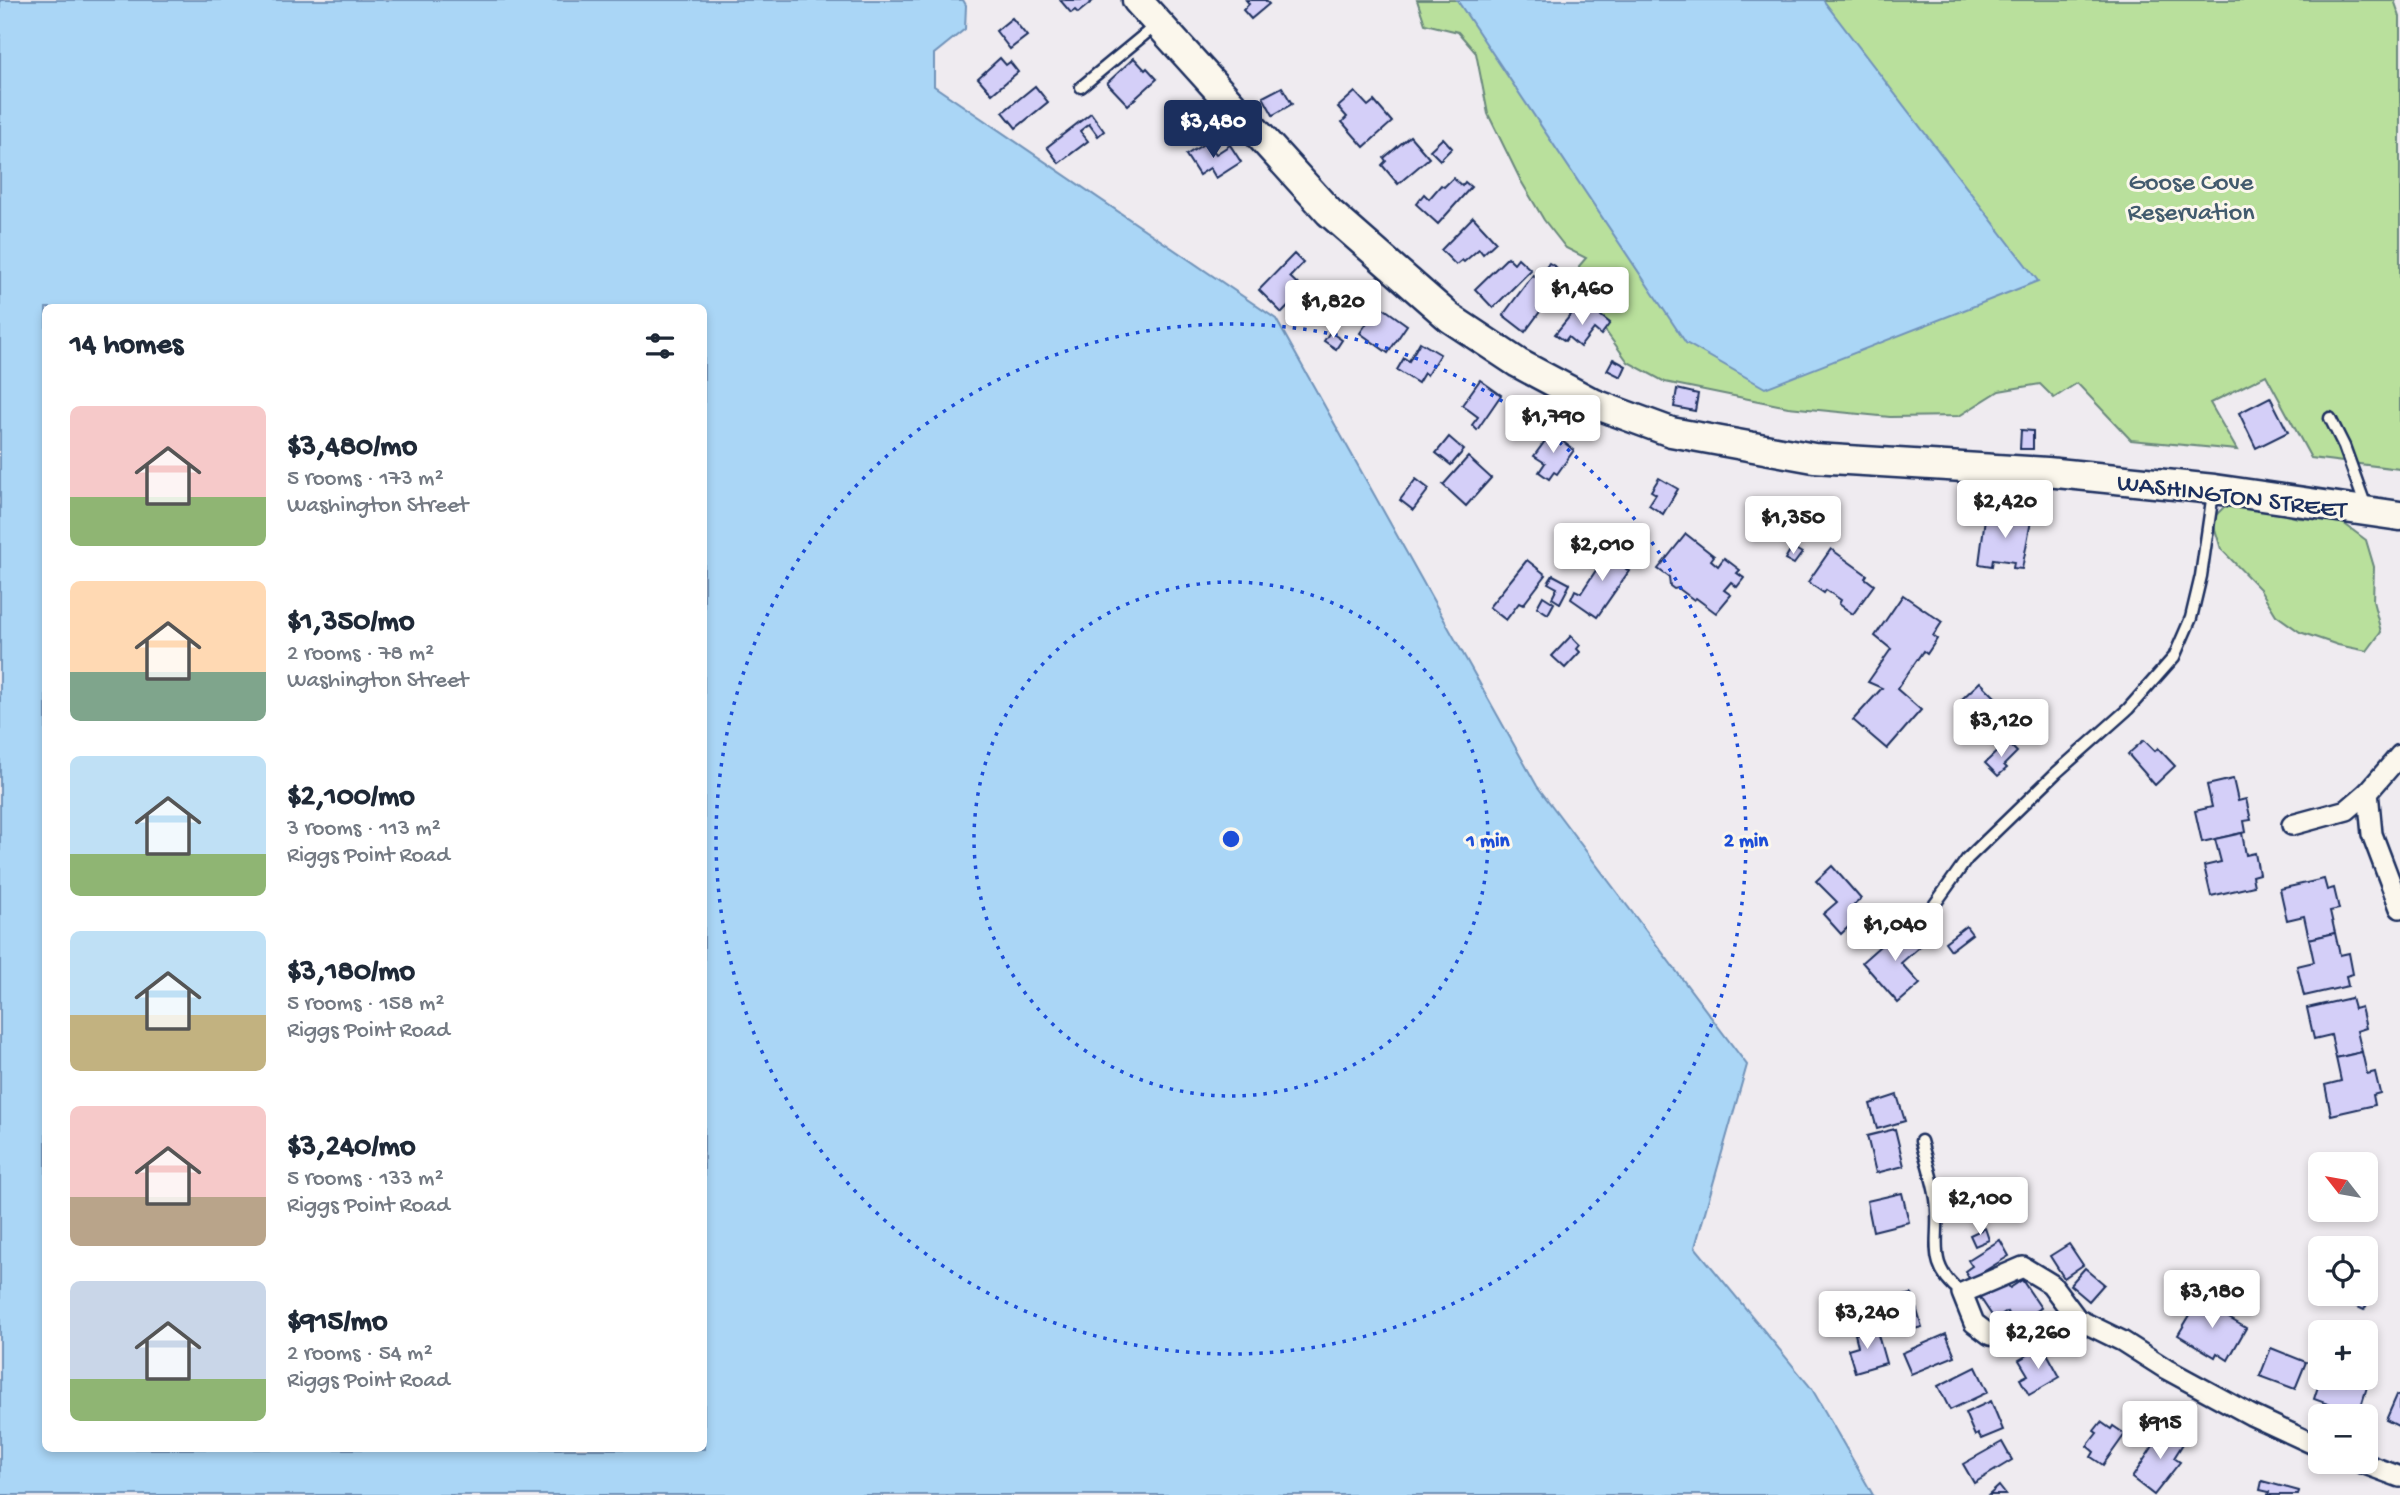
<!DOCTYPE html>
<meta charset="utf-8">
<style>
body{margin:0;font-family:"Gochi Hand",sans-serif;background:#f2f2f3;color:#1f2937;height:100vh;display:flex;flex-direction:column;font-size:26px;white-space:nowrap}
*{box-sizing:border-box;margin:0}
p{font-size:23px;color:#747a83}
.icon{flex:none;width:38px;height:38px;fill:none;stroke:currentColor;stroke-width:2;stroke-linecap:round;stroke-linejoin:round}
.map{position:relative;flex:1;overflow:hidden}
.side{position:absolute;left:42px;top:304px;width:665px;height:1148px;display:flex;flex-direction:column;background:#fff;border-radius:10px;box-shadow:0 4px 10px #0003}
.side>*{flex:none}
.needle{width:46px;rotate:301deg}
.fabs{position:absolute;left:2308px;top:1152px;display:grid;gap:14px}
.fabs a{display:grid;place-items:center;width:70px;height:70px;border-radius:10px;background:#fff;box-shadow:0 4px 10px #0003;font-size:35px}
.price{position:absolute;translate:-50% -60px;padding:0 16px;border-radius:7px;background:#fff;color:#222;font-size:23px;line-height:46px;filter:drop-shadow(0 2px 4px #0008)}
.price::after{content:'';position:absolute;left:50%;top:42px;width:21px;height:16px;margin-left:-10px;background:inherit;clip-path:polygon(0 0,100% 0,50% 100%)}
.price.selected{background:#1b2f5e;color:#fff}
ul{padding:0;list-style:none}
li{display:flex;align-items:center;gap:21px;height:175px;padding:0 28px}
li span{display:grid;place-items:center;flex:none;width:196px;height:140px;border-radius:10px;color:#555}
li>.icon{margin-inline-start:auto}
span .icon{width:84px;height:84px;fill:#fffc;stroke-width:1}
li b{font-size:30px}
h2{display:flex;justify-content:space-between;align-items:center;height:84px;padding:0 28px;font-size:30px}
.map>svg:first-child{display:block}
.green{fill:#b9e09c;stroke:#6a887d;stroke-width:2}
.water{fill:#aad6f6;stroke:#7193b9;stroke-width:2;fill-rule:evenodd}
.building{fill:#d4cff8;stroke:#1b2f5e;stroke-width:2}
.lines{fill:none;stroke-linecap:round;stroke-linejoin:round}
.lane-casing{stroke:#1b2f5e;stroke-width:15}
.street-casing{stroke:#1b2f5e;stroke-width:24}
.secondary-casing{stroke:#1b2f5e;stroke-width:33}
.lane{stroke:#fbf7ec;stroke-width:10}
.street{stroke:#fbf7ec;stroke-width:19}
.secondary{stroke:#fbf7ec;stroke-width:28}
.ring{fill:none;stroke:#1d4ed8;stroke-width:3.5;stroke-dasharray:3.5 7}
.labels{text-anchor:middle;stroke-width:6;stroke-linejoin:round;paint-order:stroke}
.park-label{font-size:26px;fill:#425b6e;stroke:#fbf7ec}
.street-label{font-size:26px;fill:#1b2f5e;stroke:#fbf7ec}
.centre{fill:#1d4ed8;stroke:#fbf7ec;stroke-width:3.5}
.ring-label{font-size:21px;text-anchor:middle;font-weight:bold;fill:#1d4ed8;stroke:#fbf7ec;stroke-width:6;stroke-linejoin:round;paint-order:stroke}
</style>
<div class="map">
<svg width="2400" height="1495" viewBox="0 0 2400 1495">
<rect width="100%" height="100%" fill="#efebf0"/>
<filter id="ink" filterUnits="userSpaceOnUse"><feTurbulence type="fractalNoise" baseFrequency=".0143" numOctaves="2"/><feDisplacementMap in="SourceGraphic" scale="14" xChannelSelector="R" yChannelSelector="G"/><feConvolveMatrix kernelMatrix="1 2 1 2 8 2 1 2 1" color-interpolation-filters="sRGB"/></filter>
<g filter="url(#ink)">
<!-- green -->
<g class="green">
<path d="M 1417,0 L 2394,0 L 2400,17 L 2400,469 L 2311,458 L 2266,375 L 2210,403 L 2237,450 L 2131,440 L 2077,383 L 2054,398 L 2040,384 L 1999,391 L 1959,416 L 1890,417 L 1788,407 L 1665,382 L 1628,362 L 1583,300 L 1579,266 L 1586,258 L 1566,248 L 1544,220 L 1521,181 L 1488,114 L 1476,53 L 1458,32 L 1425,24 Z"/>
<path d="M 2226,505 L 2254,507 L 2298,518 L 2339,520 L 2366,540 L 2374,567 L 2373,601 L 2381,632 L 2367,651 L 2338,645 L 2300,632 L 2276,615 L 2260,589 L 2221,549 L 2212,519 Z"/>
</g>
<!-- water -->
<g class="water">
<path d="M 0,0 L 963,0 L 966,5 L 965,29 L 934,54 L 934,86 L 1276,319 L 1537,786 L 1747,1065 L 1695,1247 L 1812,1389 L 1873,1495 L 0,1495 ZM 46,308 L 704,308 L 704,1449 L 46,1449 Z"/>
<path d="M 1457,0 L 1823,0 L 2038,281 L 1765,388 L 1686,343 Z"/>
</g>
<!-- building -->
<g class="building">
<path d="M 1060,0 L 1094,0 L 1078,13 L 1075,10 L 1071,13 Z"/>
<path d="M 1246,0 L 1265,0 L 1269,4 L 1251,19 L 1243,10 L 1249,4 Z"/>
<path d="M 1012,18 L 1027,36 L 1010,49 L 996,31 Z"/>
<path d="M 1000,58 L 1006,65 L 1010,62 L 1018,72 L 992,94 L 978,78 Z"/>
<path d="M 1134,58 L 1145,70 L 1147,68 L 1157,79 L 1128,105 L 1107,83 Z"/>
<path d="M 1035,86 L 1048,102 L 1016,128 L 1003,112 Z"/>
<path d="M 1282,87 L 1292,104 L 1273,115 L 1263,97 Z"/>
<path d="M 1355,92 L 1368,106 L 1374,101 L 1392,122 L 1364,147 L 1342,122 L 1347,117 L 1338,107 Z"/>
<path d="M 1091,113 L 1104,131 L 1098,136 L 1089,124 L 1080,131 L 1088,141 L 1059,163 L 1047,147 Z"/>
<path d="M 1410,136 L 1429,158 L 1398,184 L 1382,165 L 1386,161 L 1384,158 Z"/>
<path d="M 1443,138 L 1452,148 L 1440,160 L 1430,150 Z"/>
<path d="M 1207,142 L 1216,154 L 1230,145 L 1241,162 L 1216,178 L 1210,168 L 1199,175 L 1186,155 Z"/>
<path d="M 1453,178 L 1462,186 L 1465,182 L 1471,187 L 1438,224 L 1416,204 L 1424,194 L 1429,199 L 1441,185 L 1444,187 Z"/>
<path d="M 1473,217 L 1496,242 L 1483,254 L 1479,249 L 1464,262 L 1462,260 L 1456,265 L 1441,250 Z"/>
<path d="M 1294,254 L 1303,263 L 1290,277 L 1304,290 L 1282,313 L 1259,290 Z"/>
<path d="M 1508,257 L 1514,263 L 1518,258 L 1531,270 L 1493,308 L 1475,289 Z"/>
<path d="M 1549,263 L 1556,267 L 1547,279 L 1558,287 L 1525,332 L 1503,315 L 1533,275 L 1538,279 Z"/>
<path d="M 1330,289 L 1339,295 L 1332,306 L 1323,300 Z"/>
<path d="M 1379,305 L 1407,325 L 1388,353 L 1360,333 Z"/>
<path d="M 1592,309 L 1610,323 L 1601,335 L 1594,329 L 1580,347 L 1568,337 L 1565,341 L 1555,334 L 1574,311 L 1584,319 Z"/>
<path d="M 1330,332 L 1342,340 L 1336,349 L 1324,341 Z"/>
<path d="M 1420,342 L 1440,354 L 1427,375 L 1424,373 L 1418,383 L 1397,370 L 1404,358 L 1409,361 Z"/>
<path d="M 1613,359 L 1626,366 L 1621,377 L 1607,370 Z"/>
<path d="M 1480,380 L 1501,395 L 1477,430 L 1472,425 L 1478,417 L 1462,405 Z"/>
<path d="M 1677,389 L 1698,394 L 1695,411 L 1674,407 Z"/>
<path d="M 2270,397 L 2288,432 L 2256,448 L 2239,413 Z"/>
<path d="M 2021,430 L 2033,431 L 2033,449 L 2020,449 Z"/>
<path d="M 1551,433 L 1574,450 L 1557,474 L 1554,472 L 1549,479 L 1539,472 L 1545,463 L 1534,456 Z"/>
<path d="M 1449,437 L 1464,450 L 1451,465 L 1436,453 Z"/>
<path d="M 1468,457 L 1491,478 L 1466,506 L 1443,485 Z"/>
<path d="M 1659,478 L 1678,489 L 1663,514 L 1649,505 L 1656,494 L 1651,491 Z"/>
<path d="M 1416,479 L 1429,489 L 1413,510 L 1400,500 Z"/>
<path d="M 1994,513 L 2031,521 L 2022,569 L 2013,568 L 2014,562 L 1993,559 L 1992,566 L 1979,564 L 1985,518 L 1993,519 Z"/>
<path d="M 1686,534 L 1714,556 L 1711,560 L 1718,566 L 1724,558 L 1740,570 L 1737,573 L 1744,578 L 1737,587 L 1731,582 L 1724,590 L 1731,595 L 1716,613 L 1696,598 L 1694,600 L 1678,588 L 1674,589 L 1670,586 L 1669,577 L 1658,569 Z"/>
<path d="M 1792,547 L 1802,553 L 1794,564 L 1785,559 Z"/>
<path d="M 1604,548 L 1629,565 L 1626,569 L 1629,571 L 1597,617 L 1571,599 L 1575,590 L 1581,593 L 1602,561 L 1597,558 Z"/>
<path d="M 1831,549 L 1867,575 L 1865,578 L 1874,585 L 1853,614 L 1839,604 L 1841,600 L 1826,590 L 1824,593 L 1808,582 Z"/>
<path d="M 1527,560 L 1546,575 L 1523,605 L 1519,603 L 1506,620 L 1489,607 Z"/>
<path d="M 1553,575 L 1570,584 L 1560,603 L 1552,598 L 1557,588 L 1548,583 Z"/>
<path d="M 1903,595 L 1942,622 L 1933,636 L 1937,639 L 1927,654 L 1923,651 L 1897,689 L 1921,710 L 1887,749 L 1853,720 L 1882,688 L 1868,682 L 1891,649 L 1875,636 Z"/>
<path d="M 1543,596 L 1554,603 L 1548,614 L 1537,607 Z"/>
<path d="M 1571,636 L 1580,645 L 1577,649 L 1580,652 L 1565,668 L 1552,656 Z"/>
<path d="M 1980,682 L 2002,704 L 1983,721 L 1962,699 Z"/>
<path d="M 2144,740 L 2155,751 L 2158,748 L 2175,766 L 2155,785 L 2128,754 Z"/>
<path d="M 2007,742 L 2017,752 L 2004,765 L 2007,768 L 1998,776 L 1985,763 Z"/>
<path d="M 2233,779 L 2238,801 L 2246,799 L 2251,820 L 2244,821 L 2246,832 L 2202,842 L 2195,811 L 2212,807 L 2207,785 Z"/>
<path d="M 2242,833 L 2246,855 L 2255,853 L 2259,874 L 2252,876 L 2254,886 L 2211,896 L 2204,866 L 2221,862 L 2215,839 Z"/>
<path d="M 1832,866 L 1861,899 L 1854,905 L 1862,914 L 1841,934 L 1823,914 L 1837,902 L 1816,881 Z"/>
<path d="M 2324,879 L 2327,890 L 2334,888 L 2339,909 L 2330,911 L 2335,933 L 2309,939 L 2304,916 L 2287,920 L 2280,889 Z"/>
<path d="M 1906,923 L 1924,943 L 1901,963 L 1920,984 L 1898,1003 L 1862,962 Z"/>
<path d="M 1966,926 L 1972,934 L 1951,950 L 1945,942 Z"/>
<path d="M 2335,933 L 2340,955 L 2349,953 L 2353,974 L 2346,976 L 2348,986 L 2304,996 L 2297,966 L 2314,962 L 2309,939 Z"/>
<path d="M 2351,998 L 2354,1009 L 2361,1007 L 2366,1028 L 2357,1031 L 2362,1052 L 2336,1058 L 2331,1035 L 2314,1039 L 2307,1008 Z"/>
<path d="M 2362,1052 L 2367,1074 L 2375,1072 L 2380,1093 L 2373,1095 L 2375,1105 L 2331,1115 L 2325,1085 L 2341,1081 L 2336,1058 Z"/>
<path d="M 1897,1095 L 1905,1121 L 1877,1129 L 1870,1104 Z"/>
<path d="M 1895,1129 L 1904,1166 L 1876,1173 L 1867,1136 Z"/>
<path d="M 1902,1193 L 1909,1222 L 1873,1231 L 1867,1201 Z"/>
<path d="M 1985,1228 L 1989,1240 L 1975,1246 L 1970,1235 Z"/>
<path d="M 2000,1240 L 2009,1256 L 1970,1280 L 1965,1271 L 1972,1266 L 1968,1260 Z"/>
<path d="M 2069,1244 L 2083,1265 L 2064,1278 L 2050,1256 Z"/>
<path d="M 2085,1268 L 2104,1284 L 2089,1301 L 2070,1285 Z"/>
<path d="M 2004,1280 L 2010,1288 L 2022,1280 L 2041,1308 L 2026,1318 L 2024,1314 L 2013,1321 L 2007,1312 L 1995,1320 L 1979,1296 Z"/>
<path d="M 2358,1293 L 2370,1299 L 2364,1310 L 2353,1305 Z"/>
<path d="M 1912,1294 L 1922,1327 L 1910,1330 L 1907,1321 L 1894,1325 L 1887,1300 Z"/>
<path d="M 2202,1295 L 2218,1305 L 2215,1310 L 2246,1328 L 2228,1360 L 2217,1353 L 2215,1357 L 2178,1335 Z"/>
<path d="M 1876,1328 L 1886,1363 L 1855,1372 L 1848,1349 L 1858,1346 L 1855,1334 Z"/>
<path d="M 1946,1334 L 1955,1356 L 1911,1374 L 1902,1353 Z"/>
<path d="M 2043,1346 L 2060,1377 L 2029,1395 L 2020,1379 L 2028,1375 L 2019,1360 Z"/>
<path d="M 2271,1348 L 2306,1362 L 2295,1389 L 2260,1376 Z"/>
<path d="M 1976,1367 L 1988,1392 L 1950,1410 L 1938,1386 Z"/>
<path d="M 2321,1377 L 2338,1377 L 2367,1387 L 2358,1416 L 2349,1416 L 2334,1411 L 2336,1407 L 2314,1399 Z"/>
<path d="M 2397,1395 L 2400,1397 L 2400,1427 L 2386,1420 Z"/>
<path d="M 1991,1401 L 2003,1430 L 1981,1439 L 1978,1434 L 1975,1436 L 1965,1413 Z"/>
<path d="M 2101,1422 L 2111,1429 L 2113,1426 L 2125,1434 L 2103,1465 L 2091,1457 L 2094,1452 L 2087,1446 L 2097,1433 L 2094,1431 Z"/>
<path d="M 2166,1426 L 2186,1439 L 2174,1458 L 2180,1462 L 2154,1495 L 2132,1478 Z"/>
<path d="M 2002,1442 L 2012,1460 L 1974,1483 L 1963,1464 Z"/>
<path d="M 2262,1481 L 2299,1491 L 2298,1495 L 2268,1495 L 2269,1492 L 2260,1490 Z"/>
<path d="M 1999,1486 L 2006,1495 L 1989,1495 Z"/>
</g>
<g class="lines">
<defs>
<g id="lane">
<path d="M 1081,87 L 1156,25"/>
<path d="M 2330,418 L 2344,446 L 2366,507"/>
<path d="M 1920,925 L 1967,859 L 2056,773 L 2128,709 L 2174,657 L 2191,618 L 2201,576 L 2213,493"/>
<path d="M 1921,1141 C 1926,1160 1933,1180 1936,1199 C 1942,1240 1923,1263 1962,1293"/>
</g>
<g id="street">
<path d="M 2400,755 L 2368,792 L 2372,834 L 2400,908"/>
<path d="M 2292,825 L 2347,810 L 2368,792"/>
<path d="M 2077,1319 L 2065,1328 L 2010,1339 L 1990,1335 L 1974,1323 L 1962,1293 L 2023,1267 L 2051,1284 L 2077,1319 L 2122,1341 L 2166,1369 L 2251,1415 L 2320,1447"/>
<path d="M 2357,1461 L 2400,1477"/>
</g>
<path id="secondary" d="M 1137,0 L 1329,212 L 1450,318 L 1518,363 L 1595,404 L 1671,432 L 1814,458 L 2047,472 L 2214,489 L 2400,516"/>
</defs>
<!-- lane casing -->
<use href="#lane" class="lane-casing"/>
<!-- street casing -->
<use href="#street" class="street-casing"/>
<!-- secondary casing -->
<use href="#secondary" class="secondary-casing"/>
<!-- lane -->
<use href="#lane" class="lane"/>
<!-- street -->
<use href="#street" class="street"/>
<!-- secondary -->
<use href="#secondary" class="secondary"/>
</g>
</g>
<!-- distance rings -->
<g class="ring">
<circle cx="1231" cy="839" r="257"/>
<circle cx="1231" cy="839" r="515"/>
</g>
<g class="labels">
<!-- park labels -->
<g class="park-label">
<text x="2191" y="189">Goose Cove<tspan x="2191" dy="30">Reservation</tspan></text>
</g>
<!-- street labels -->
<g class="street-label">
<text transform="translate(2232 494) rotate(7)" y="9">WASHINGTON STREET</text>
</g>
</g>
<circle cx="1231" cy="839" r="10" class="centre"/>
<g class="ring-label">
<text x="1488" y="846">1 min</text>
<text x="1746" y="846">2 min</text>
</g>
</svg>
<div class="fabs">
<a><svg class="needle" viewBox="-14 -14 28 28"><path d="M0-13l5 13h-10z" fill="#e53935"/><path d="M0 13l5-13h-10z" fill="#747a83"/></svg></a>
<a><svg class="icon" aria-label="locate" viewBox="0 0 24 24"><circle cx="12" cy="12" r="6"/><path d="M12 2v4M12 18v4M2 12h4M18 12h4"/></svg></a>
<a>+</a>
<a>−</a>
</div>
<b class="price selected" style="left:1213px;top:160px">$3,480</b>
<b class="price" style="left:1582px;top:327px">$1,460</b>
<b class="price" style="left:1333px;top:340px">$1,820</b>
<b class="price" style="left:1553px;top:455px">$1,790</b>
<b class="price" style="left:2005px;top:540px">$2,420</b>
<b class="price" style="left:1793px;top:556px">$1,350</b>
<b class="price" style="left:1602px;top:583px">$2,010</b>
<b class="price" style="left:2001px;top:759px">$3,120</b>
<b class="price" style="left:1895px;top:963px">$1,040</b>
<b class="price" style="left:1980px;top:1237px">$2,100</b>
<b class="price" style="left:2212px;top:1330px">$3,180</b>
<b class="price" style="left:1867px;top:1351px">$3,240</b>
<b class="price" style="left:2038px;top:1371px">$2,260</b>
<b class="price" style="left:2160px;top:1461px">$915</b>
<section class="side">
<h2>14 homes<svg class="icon" aria-label="filters" viewBox="0 0 24 24"><path d="M4 7h16M4 17h16"/><circle cx="9" cy="7" r="2"/><circle cx="15" cy="17" r="2"/></svg></h2>
<ul>
<li><span style="background:linear-gradient(#f6c9c9 65%,#8fb573 0)"><svg class="icon" aria-label="home" viewBox="0 0 24 24"><path d="M3 11l9-7 9 7M6 9v11h12V9"/></svg></span><div><b>$3,480/mo</b><p>5 rooms · 173 m²</p><p>Washington Street</p></div></li>
<li><span style="background:linear-gradient(#ffd9b3 65%,#7fa58c 0)"><svg class="icon" aria-label="home" viewBox="0 0 24 24"><path d="M3 11l9-7 9 7M6 9v11h12V9"/></svg></span><div><b>$1,350/mo</b><p>2 rooms · 78 m²</p><p>Washington Street</p></div></li>
<li><span style="background:linear-gradient(#bfe0f5 70%,#8fb573 0)"><svg class="icon" aria-label="home" viewBox="0 0 24 24"><path d="M3 11l9-7 9 7M6 9v11h12V9"/></svg></span><div><b>$2,100/mo</b><p>3 rooms · 113 m²</p><p>Riggs Point Road</p></div></li>
<li><span style="background:linear-gradient(#bfe0f5 60%,#c2b280 0)"><svg class="icon" aria-label="home" viewBox="0 0 24 24"><path d="M3 11l9-7 9 7M6 9v11h12V9"/></svg></span><div><b>$3,180/mo</b><p>5 rooms · 158 m²</p><p>Riggs Point Road</p></div></li>
<li><span style="background:linear-gradient(#f6c9c9 65%,#b9a48a 0)"><svg class="icon" aria-label="home" viewBox="0 0 24 24"><path d="M3 11l9-7 9 7M6 9v11h12V9"/></svg></span><div><b>$3,240/mo</b><p>5 rooms · 133 m²</p><p>Riggs Point Road</p></div></li>
<li><span style="background:linear-gradient(#c9d6e8 70%,#8fb573 0)"><svg class="icon" aria-label="home" viewBox="0 0 24 24"><path d="M3 11l9-7 9 7M6 9v11h12V9"/></svg></span><div><b>$915/mo</b><p>2 rooms · 54 m²</p><p>Riggs Point Road</p></div></li>
</ul>
</section>
</div>
